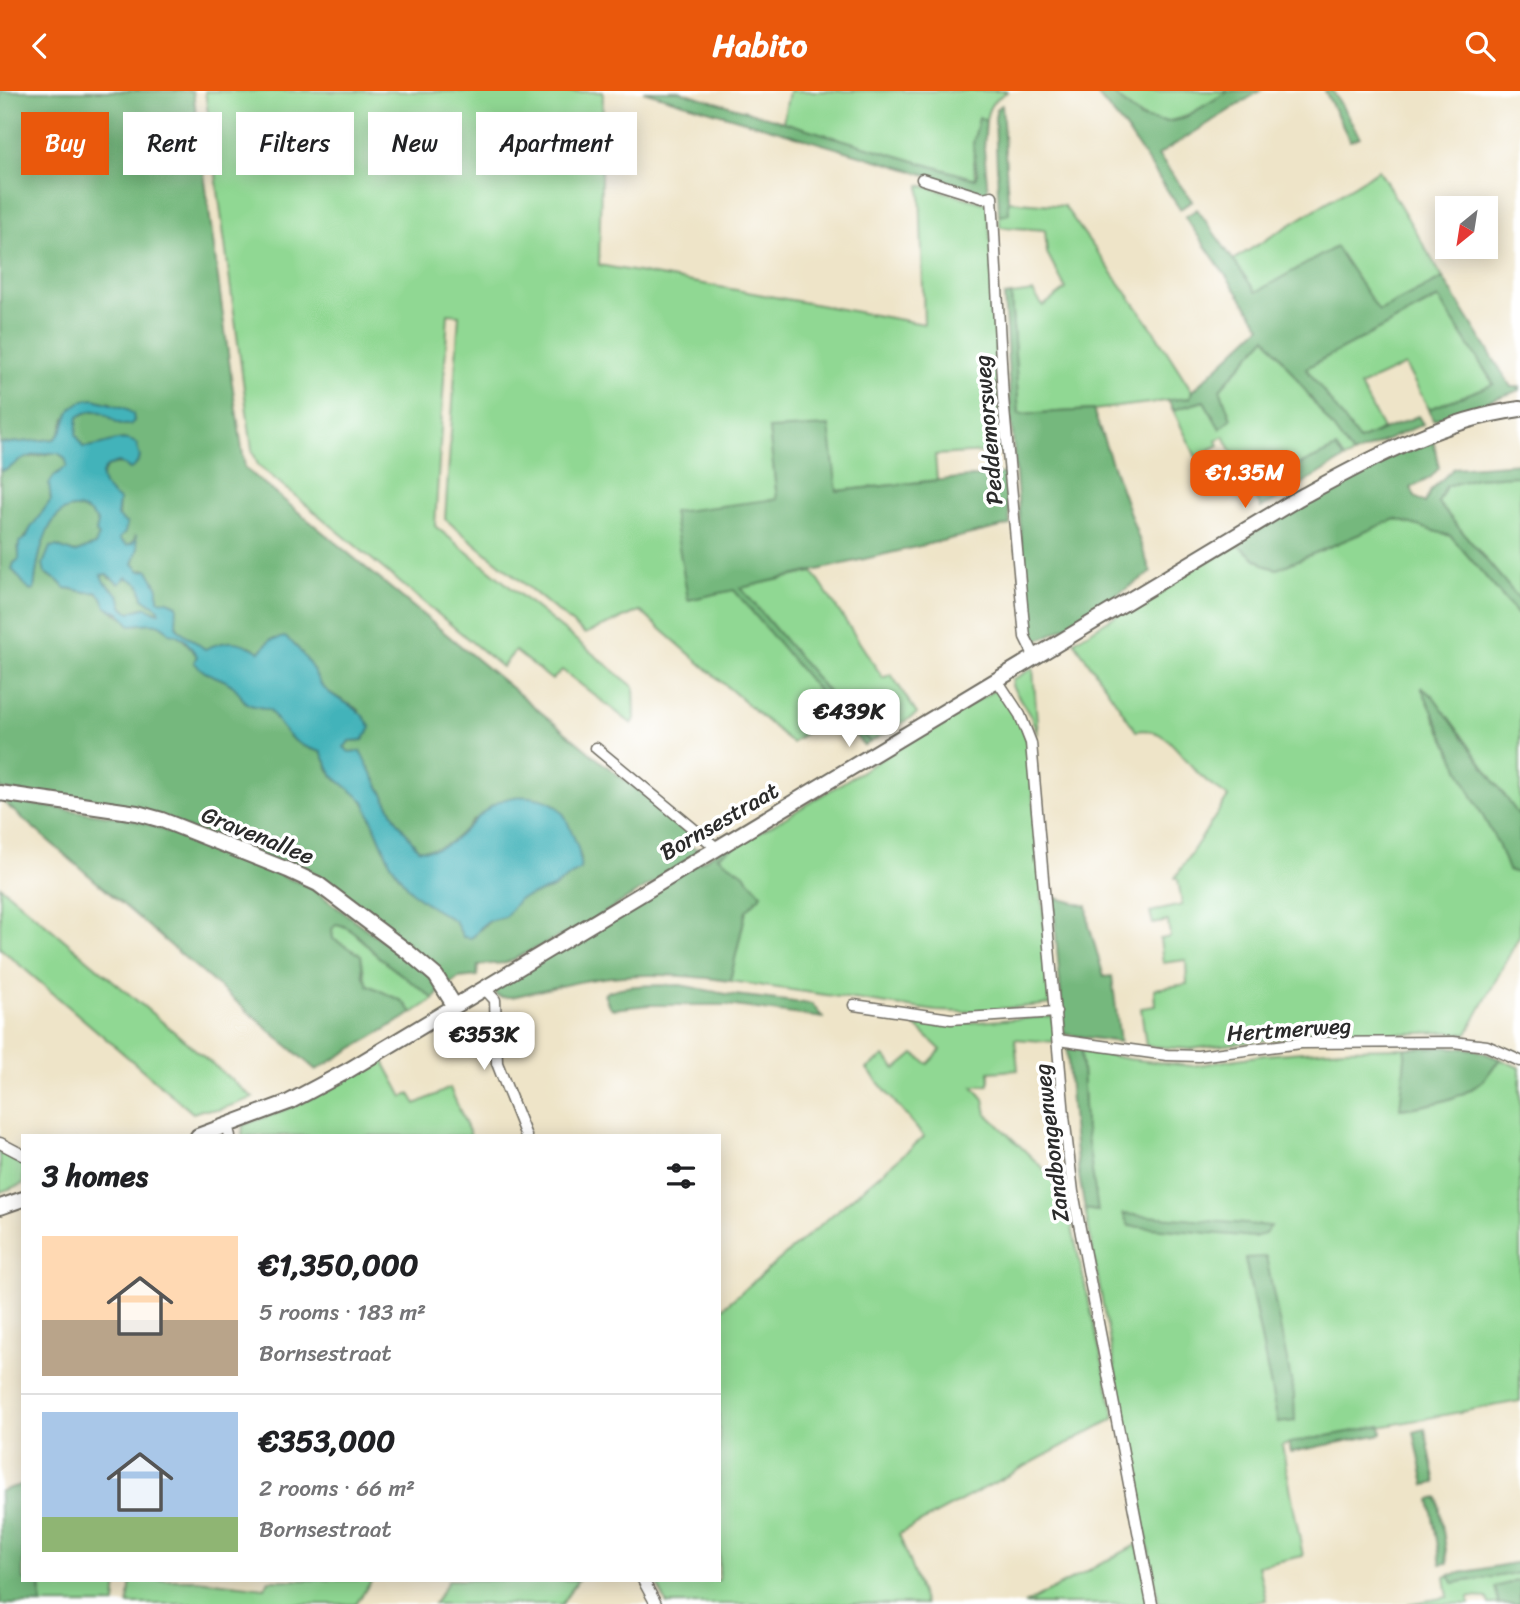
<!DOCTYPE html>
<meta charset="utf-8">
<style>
body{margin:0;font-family:Sriracha,sans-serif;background:#f6f6f6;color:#202124;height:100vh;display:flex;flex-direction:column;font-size:26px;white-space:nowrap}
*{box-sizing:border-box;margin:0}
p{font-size:23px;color:#757577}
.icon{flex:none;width:38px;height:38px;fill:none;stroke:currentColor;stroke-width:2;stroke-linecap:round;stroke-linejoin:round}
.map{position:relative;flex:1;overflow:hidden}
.drawer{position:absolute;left:21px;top:1043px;width:700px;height:448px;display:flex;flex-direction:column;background:#fff;border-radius:0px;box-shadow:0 4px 18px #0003}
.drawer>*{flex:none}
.top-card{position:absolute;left:21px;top:21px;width:700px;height:63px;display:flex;gap:14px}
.needle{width:46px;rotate:210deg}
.tools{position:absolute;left:1435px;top:105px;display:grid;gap:14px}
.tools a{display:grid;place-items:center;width:63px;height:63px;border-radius:0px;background:#fff;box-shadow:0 4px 18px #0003;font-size:35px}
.price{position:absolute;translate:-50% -60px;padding:0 16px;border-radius:14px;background:#fff;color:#222;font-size:23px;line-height:46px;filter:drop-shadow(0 2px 4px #0008)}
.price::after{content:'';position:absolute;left:50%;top:42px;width:21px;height:16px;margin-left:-10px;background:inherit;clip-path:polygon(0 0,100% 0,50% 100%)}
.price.selected{background:#ea580c;color:#fff}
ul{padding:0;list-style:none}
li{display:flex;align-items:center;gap:21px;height:175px;padding:0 21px}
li+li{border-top:2px solid #e0e0e0}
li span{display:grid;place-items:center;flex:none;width:196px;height:140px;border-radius:0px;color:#555}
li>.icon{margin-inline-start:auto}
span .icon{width:84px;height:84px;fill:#fffc;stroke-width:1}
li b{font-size:30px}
h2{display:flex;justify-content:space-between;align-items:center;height:84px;padding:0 21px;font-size:30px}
.pill{padding:0 24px;border-radius:0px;background:#fff;box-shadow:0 4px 18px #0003;font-size:24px;line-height:63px}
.pill.selected{background:#ea580c;color:#fff}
header{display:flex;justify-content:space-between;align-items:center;height:91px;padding:0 21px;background:#ea580c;color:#fff;font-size:32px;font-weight:800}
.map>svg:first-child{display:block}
.green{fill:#90d893;stroke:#5e825f;stroke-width:2;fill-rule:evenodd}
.forest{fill:#74b87d;stroke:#507254;stroke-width:2}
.water{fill:#43b3ba;stroke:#376f72;stroke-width:2;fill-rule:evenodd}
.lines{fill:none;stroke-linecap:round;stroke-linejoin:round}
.street-casing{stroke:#6f6c62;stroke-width:13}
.secondary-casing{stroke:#6f6c62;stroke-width:18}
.street{stroke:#fff;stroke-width:10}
.secondary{stroke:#fff;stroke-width:14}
.labels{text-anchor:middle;stroke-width:7;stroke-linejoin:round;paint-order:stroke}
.street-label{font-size:23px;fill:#2b2b2b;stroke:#fff}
</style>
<header><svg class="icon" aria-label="back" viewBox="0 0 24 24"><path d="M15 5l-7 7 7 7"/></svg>Habito<svg class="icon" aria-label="search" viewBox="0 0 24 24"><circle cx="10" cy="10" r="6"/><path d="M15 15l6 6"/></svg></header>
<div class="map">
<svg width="1520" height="1513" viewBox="0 0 1520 1513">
<rect width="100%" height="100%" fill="#fff"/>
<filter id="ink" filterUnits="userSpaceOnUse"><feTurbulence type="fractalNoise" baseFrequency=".0143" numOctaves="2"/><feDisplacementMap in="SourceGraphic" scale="14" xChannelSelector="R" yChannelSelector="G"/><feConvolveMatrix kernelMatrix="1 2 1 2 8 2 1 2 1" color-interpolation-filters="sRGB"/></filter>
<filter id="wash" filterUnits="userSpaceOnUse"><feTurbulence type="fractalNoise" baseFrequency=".00686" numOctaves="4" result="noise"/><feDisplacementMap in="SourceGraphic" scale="28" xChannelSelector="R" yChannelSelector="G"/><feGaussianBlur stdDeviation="1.57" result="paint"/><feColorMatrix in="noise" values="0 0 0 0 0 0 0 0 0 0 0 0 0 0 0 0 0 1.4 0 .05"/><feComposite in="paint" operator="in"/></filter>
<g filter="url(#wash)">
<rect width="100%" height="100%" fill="#eee4c8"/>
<!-- green -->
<g class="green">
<path d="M 205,0 L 603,1 L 599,174 L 924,233 L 920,94 L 988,113 L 1004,360 L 935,364 L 937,389 L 837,400 L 769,339 L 777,408 L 734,498 L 836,619 L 792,652 L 640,520 L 585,543 L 445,428 L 459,224 L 448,223 L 435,435 L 634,596 L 635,628 L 632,633 L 562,579 L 552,589 L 515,560 L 502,576 L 258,374 L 252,359 Z"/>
<path d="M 789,0 L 1009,0 C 994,8 988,14 986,30 L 979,27 L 973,53 L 975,88 L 783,31 Z"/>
<path d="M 1110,0 L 1229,0 C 1179,30 1158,50 1110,0 Z"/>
<path d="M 1379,79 L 1443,187 L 1379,221 L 1336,156 L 1256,201 L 1253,200 L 1233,169 Z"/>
<path d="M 1008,110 L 1064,115 L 1152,237 L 1192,300 L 1190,307 L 1093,319 L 1019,323 L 1011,204 L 1033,201 L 1043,215 L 1066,198 L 1047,162 L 1045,139 L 1000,136 L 999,125 L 1009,123 Z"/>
<path d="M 1439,207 L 1494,294 L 1429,318 L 1405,274 L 1360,295 L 1383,338 L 1359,350 L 1305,277 Z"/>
<path d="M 1266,246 L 1353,364 L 1344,368 L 1336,357 L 1250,397 L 1224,345 L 1216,349 L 1219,354 L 1196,366 L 1173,319 L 1204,310 L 1220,337 L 1231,327 L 1220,298 Z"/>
<path d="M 1499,385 L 1520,385 L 1520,509 L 1438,412 L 1446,395 L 1476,387 Z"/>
<path d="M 1395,428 L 1451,445 L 1520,526 L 1520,726 L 1433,605 L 1434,626 L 1498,753 L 1508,779 L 1520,783 L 1520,844 L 1467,943 L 1448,941 L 1283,947 L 1190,958 L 1146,955 L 1141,917 L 1155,915 L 1154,898 L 1187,893 L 1186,869 L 1163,872 L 1160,848 L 1170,846 L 1168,830 L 1153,833 L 1150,821 L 1182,814 L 1178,788 L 1175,787 L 1228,706 C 1218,698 1206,691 1197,681 C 1179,663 1165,634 1136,640 L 1074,550 L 1235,452 L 1266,475 L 1277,478 Z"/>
<path d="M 813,481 L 883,587 L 891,583 L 917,623 L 870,651 L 740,497 Z"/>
<path d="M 1033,577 L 1038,644 L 1031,626 L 1012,595 L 1013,589 Z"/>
<path d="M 996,598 L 1003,604 L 1027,639 L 1052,913 L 963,921 L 936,920 L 730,890 L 746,820 L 716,766 L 788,725 Z"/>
<path d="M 0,795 L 253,1007 L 218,1019 L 202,1019 L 193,1022 L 0,857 Z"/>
<path d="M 336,833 C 355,836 366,855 380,867 C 397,881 416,894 434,908 L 413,922 L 402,910 L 368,894 L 365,889 L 361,864 L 333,848 L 332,838 Z"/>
<path d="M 905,925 L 952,933 L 1053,925 L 1056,951 L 1015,948 L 1018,979 L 989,981 L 989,994 L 973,995 L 984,1008 L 987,1023 L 1056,1090 L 1066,1085 L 1073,1141 L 1115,1327 L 899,1443 L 925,1513 L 667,1513 L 655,1489 L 719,1489 L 719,1220 L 924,1046 L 867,978 L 884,965 L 896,978 L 914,963 L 928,973 L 941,959 Z"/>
<path d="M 1406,957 L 1401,1018 C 1427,1015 1462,1009 1482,990 C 1489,983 1494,975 1500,968 L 1520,977 L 1520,1310 L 1282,1354 L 1303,1465 L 1258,1475 L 1266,1509 L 1246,1513 L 1159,1513 L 1085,1118 L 1097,1120 L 1085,1032 L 1081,959 L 1128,968 L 1192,975 L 1264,964 L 1343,958 ZM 1245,1167 L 1266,1167 L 1278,1331 L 1245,1168 Z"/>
<path d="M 381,965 L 403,1006 L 410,1003 L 416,1013 L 450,997 L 471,1045 L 242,1045 L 243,1034 C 292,1017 340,998 381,965 Z"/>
<path d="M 0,1060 L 23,1071 L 23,1093 L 0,1101 Z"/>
<path d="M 1138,1453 L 1149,1513 L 1025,1513 Z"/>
<path d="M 1520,1482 L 1520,1489 L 1495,1496 L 1499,1513 L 1489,1513 L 1487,1507 L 1469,1506 L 1469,1513 L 1408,1513 L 1448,1506 L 1445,1486 L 1449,1484 L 1454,1492 Z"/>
<path d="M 40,1489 L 117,1489 L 115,1513 L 41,1513 Z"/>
<path d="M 131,1489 L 197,1489 L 265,1497 L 269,1489 L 372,1489 L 356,1513 L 128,1513 Z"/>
<path d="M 449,1489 L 578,1489 L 562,1513 L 434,1513 Z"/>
</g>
<!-- forest -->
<g class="forest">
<path d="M 0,0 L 193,0 L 232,292 L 245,377 L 600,670 L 696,744 L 690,751 L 691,756 L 705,760 L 589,831 L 506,872 L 478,874 L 477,885 L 459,887 L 448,894 L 318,789 L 145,721 L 0,698 L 0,378 L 6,379 L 22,368 L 57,361 L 67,369 L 67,375 C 57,385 47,392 51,409 L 18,456 L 20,468 L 14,472 L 12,478 L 28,497 L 34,499 C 36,476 45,415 76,417 C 87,418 93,423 98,432 L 96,441 L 99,445 L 95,454 L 74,462 L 56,455 L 47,484 L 57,489 L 65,497 C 78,498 82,503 96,501 L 102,506 C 105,516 125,530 136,533 C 141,534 147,531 153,531 C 170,533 188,552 197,565 L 195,571 C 208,587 219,583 234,595 C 239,599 241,609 248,613 C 254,616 263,616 270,619 C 286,643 292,654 321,661 C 326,668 327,679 333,685 C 343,695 358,700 365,713 C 374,731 380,750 389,768 C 407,805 441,824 478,840 L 491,829 L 502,827 L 518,808 L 553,797 L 580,778 L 581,767 L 570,739 L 474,728 C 459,746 444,762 418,758 L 396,728 L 370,678 L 358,660 L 349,661 L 344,656 L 350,650 L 363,649 L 359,619 C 348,612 335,606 326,599 C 305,582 304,540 270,549 L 260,561 L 250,555 L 205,559 L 179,539 L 165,511 L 158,509 L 157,497 L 145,478 L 140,480 L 133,473 L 138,457 L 135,446 L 133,452 L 126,455 L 119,448 C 120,434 117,423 119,409 C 115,406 111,405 108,402 C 94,388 106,367 125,374 L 123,348 L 101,354 L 83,356 L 76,343 L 78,326 C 99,313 106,323 124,334 L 134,330 L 132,323 L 108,311 L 65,327 L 60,344 L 55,348 L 0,353 Z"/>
<path d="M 643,0 L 679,0 L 975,88 L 977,83 L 973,53 L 979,26 L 986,30 L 984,58 L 988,102 Z"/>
<path d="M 1094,0 L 1110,0 L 1141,27 L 1166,31 L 1182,28 L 1229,0 L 1260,0 L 1158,64 L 1192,110 L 1180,118 L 1126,38 Z"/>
<path d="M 1325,0 L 1333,0 L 1360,46 L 1350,50 Z"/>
<path d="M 1002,14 L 1009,123 L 999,125 L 995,27 L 997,17 Z"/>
<path d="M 1197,118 L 1256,201 L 1336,156 L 1379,220 L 1443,187 L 1511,296 L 1520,296 L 1520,299 L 1433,329 L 1429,318 L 1494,293 L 1438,207 L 1306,277 L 1359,349 L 1418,325 L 1423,333 L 1353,364 L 1266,246 L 1220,298 L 1231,328 L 1220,338 L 1204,310 L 1173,319 L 1168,309 L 1190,307 L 1192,300 L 1261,235 L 1185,126 Z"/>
<path d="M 1011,204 L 1019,323 L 1093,319 L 1151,482 C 1127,496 1052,549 1030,551 L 1011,325 L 1004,205 Z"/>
<path d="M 829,335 L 837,400 L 1006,382 L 1010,434 L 741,497 L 870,651 L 864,655 L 734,499 L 688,509 L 673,421 L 777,408 L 769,338 Z"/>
<path d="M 1432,344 L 1439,377 L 1430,387 L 1411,397 L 1415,406 L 1425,412 L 1431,399 L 1454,377 L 1520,372 L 1520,385 L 1476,387 L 1446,395 L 1438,412 L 1520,509 L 1520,526 L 1451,445 L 1395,428 L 1277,478 L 1266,475 L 1235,452 L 1302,411 Z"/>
<path d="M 1336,357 L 1344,368 L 1261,417 L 1250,397 Z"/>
<path d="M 106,483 L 110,488 L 129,487 L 140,494 L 143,507 L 159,518 L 159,521 L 142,517 L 130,521 L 123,517 L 119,504 L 103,491 L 101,484 Z"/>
<path d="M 1421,596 L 1433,605 L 1520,726 L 1520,783 L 1508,779 L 1498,753 L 1472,705 Z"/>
<path d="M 1,709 L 124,727 L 145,732 L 308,795 L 429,884 L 440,900 L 434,908 C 416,894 397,881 380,867 C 366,855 355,836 336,833 L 332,838 L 333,848 L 361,864 L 363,883 L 368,894 L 402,910 L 413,922 L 316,979 Z"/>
<path d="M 746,743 L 749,748 L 717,765 L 743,782 L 762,803 L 746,820 L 730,890 C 686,884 641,881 596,888 C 568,892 540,900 512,906 C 503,906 496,908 493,898 Z"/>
<path d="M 1053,806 L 1087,815 L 1089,834 L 1104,886 L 1112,885 L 1120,951 L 1064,943 Z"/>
<path d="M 680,894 L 726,903 L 812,913 L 823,927 L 727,914 L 649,914 L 613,918 L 609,915 L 604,903 C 620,892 660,895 680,894 Z"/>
<path d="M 1447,956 L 1474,958 L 1500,968 C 1494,975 1489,983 1482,990 C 1462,1009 1427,1015 1400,1018 L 1406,957 Z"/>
<path d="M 1067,958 L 1081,959 L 1085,1032 L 1098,1120 L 1085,1118 C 1074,1065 1071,1011 1067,958 Z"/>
<path d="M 1123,1123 L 1271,1135 L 1265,1143 L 1254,1146 L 1129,1135 Z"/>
<path d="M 1266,1166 L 1294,1304 L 1295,1330 L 1278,1332 L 1245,1167 Z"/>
<path d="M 1381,1335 L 1382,1343 L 1291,1361 L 1289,1352 Z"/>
<path d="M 1425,1338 L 1436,1392 L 1425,1394 L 1414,1341 Z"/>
<path d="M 23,1393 L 23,1489 L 40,1489 L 41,1513 L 0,1513 L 0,1400 Z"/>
<path d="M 1438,1407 L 1448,1472 L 1441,1473 L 1430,1409 Z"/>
<path d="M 1520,1471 L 1520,1482 L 1453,1492 L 1449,1484 Z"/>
<path d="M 1520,1489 L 1520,1513 L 1499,1513 L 1495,1496 Z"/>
</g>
<!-- water -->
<path class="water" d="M 94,308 L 125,317 L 133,323 L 134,330 L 130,334 C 107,336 107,307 78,326 L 76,343 L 83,356 C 102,357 121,341 137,353 L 140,367 L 135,375 L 130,378 L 119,371 C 91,378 102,397 119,409 L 117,425 L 127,433 L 125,442 L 119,448 L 127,454 L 133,452 L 136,446 L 138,457 L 133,473 L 140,480 L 148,479 L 158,497 L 158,509 L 168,510 L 177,514 L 176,535 L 179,539 L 205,558 C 228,548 238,548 260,561 L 270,549 L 285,546 C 297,554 306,567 313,579 C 317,586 319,593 325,598 C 343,614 359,613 371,637 L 363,649 L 350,650 L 344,656 L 349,661 L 360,660 L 396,728 L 418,758 C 472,767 472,691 541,708 C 554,711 563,719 568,732 C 574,748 582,760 580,778 L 553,797 L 519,808 L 505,826 C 497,828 489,828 483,834 C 478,839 477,844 471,847 L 463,846 L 455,830 L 431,816 L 414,803 L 403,790 L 390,771 L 364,710 L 333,685 L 321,661 C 292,654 286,643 270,619 C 263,616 254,616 248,613 C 241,609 239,599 233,595 C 219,583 206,587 194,571 L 197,565 C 190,555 183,543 169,542 C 158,528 146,533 130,534 L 120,522 L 106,516 L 102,506 L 97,501 C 80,503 80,498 65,497 L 57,489 L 45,482 L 43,473 L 50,456 L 56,455 L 74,462 L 95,454 L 99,445 L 96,441 L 98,432 C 93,423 87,418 76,417 C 45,415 36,476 34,499 L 30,500 L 12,478 L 14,472 L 19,468 L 19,451 L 26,447 L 30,438 L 51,409 L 49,393 L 54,385 L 67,375 C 67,354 34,363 21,369 C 13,373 10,379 1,380 L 0,353 L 55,348 C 72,334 59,312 94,308 ZM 106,483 L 119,493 L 126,486 L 140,494 L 143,507 L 159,518 L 159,521 L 155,521 L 147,516 L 130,521 L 123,517 L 119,504 L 104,491 L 101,484 Z"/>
</g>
<g filter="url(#ink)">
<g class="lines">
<defs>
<g id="street">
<path d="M 922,88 L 983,107 L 992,105 L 1003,307 L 1025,546 L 1035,566"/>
<path d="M 997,589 L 1020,624 L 1031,652 L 1064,1025 L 1073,1101 L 1152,1513"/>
<path d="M 596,657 L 718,758"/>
<path d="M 484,897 L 495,909 L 497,972 L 526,1045"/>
<path d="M 854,914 L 951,928 L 1056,921"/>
<path d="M 1058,949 L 1167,964 L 1198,965 L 1301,952 L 1453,951 L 1487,955 L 1520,970"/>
<path d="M 227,1034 L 230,1045"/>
<path d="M 0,1052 L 23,1064"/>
<path d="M 643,1489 L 656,1513"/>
</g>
<g id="secondary">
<path d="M 0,702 L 137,722 L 162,729 L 288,779 L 318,793 L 408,861 L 436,885 L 454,914"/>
<path d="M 198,1045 L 289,1011 L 349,979 L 1299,407 C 1369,369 1439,329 1520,318"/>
<path d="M 0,1116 L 23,1108"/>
</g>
</defs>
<!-- street casing -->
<use href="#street" class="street-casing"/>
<!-- secondary casing -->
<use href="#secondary" class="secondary-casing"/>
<!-- street -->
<use href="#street" class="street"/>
<!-- secondary -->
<use href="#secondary" class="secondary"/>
</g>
</g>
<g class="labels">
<!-- street labels -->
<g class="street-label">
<text transform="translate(988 339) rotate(-95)" y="8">Peddemorsweg</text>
<text transform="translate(719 730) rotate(-30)" y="8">Bornsestraat</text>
<text transform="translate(258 744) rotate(22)" y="8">Gravenallee</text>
<text transform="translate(1289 938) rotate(-4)" y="8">Hertmerweg</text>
<text transform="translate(1051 1052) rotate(-97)" y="8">Zandbongenweg</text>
</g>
</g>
</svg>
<div class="tools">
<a><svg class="needle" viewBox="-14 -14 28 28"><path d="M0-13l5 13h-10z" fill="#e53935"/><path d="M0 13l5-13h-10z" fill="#757577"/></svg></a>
</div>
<b class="price selected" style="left:1245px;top:419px">€1.35M</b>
<b class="price" style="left:849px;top:658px">€439K</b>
<b class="price" style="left:484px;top:981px">€353K</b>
<div class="top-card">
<a class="pill selected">Buy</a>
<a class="pill">Rent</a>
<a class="pill">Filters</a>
<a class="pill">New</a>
<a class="pill">Apartment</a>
</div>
<section class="drawer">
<h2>3 homes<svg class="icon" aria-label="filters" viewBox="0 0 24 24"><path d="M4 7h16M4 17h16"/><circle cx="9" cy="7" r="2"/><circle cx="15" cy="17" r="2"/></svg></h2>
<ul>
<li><span style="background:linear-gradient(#ffd9b3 60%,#b9a48a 0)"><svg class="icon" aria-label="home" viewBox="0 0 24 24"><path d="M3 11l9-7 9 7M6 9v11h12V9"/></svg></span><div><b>€1,350,000</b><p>5 rooms · 183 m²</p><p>Bornsestraat</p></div></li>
<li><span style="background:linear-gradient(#a9c7e8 75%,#8fb573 0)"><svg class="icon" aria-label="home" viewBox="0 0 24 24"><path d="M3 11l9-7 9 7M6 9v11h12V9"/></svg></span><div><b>€353,000</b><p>2 rooms · 66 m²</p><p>Bornsestraat</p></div></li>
</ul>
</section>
</div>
